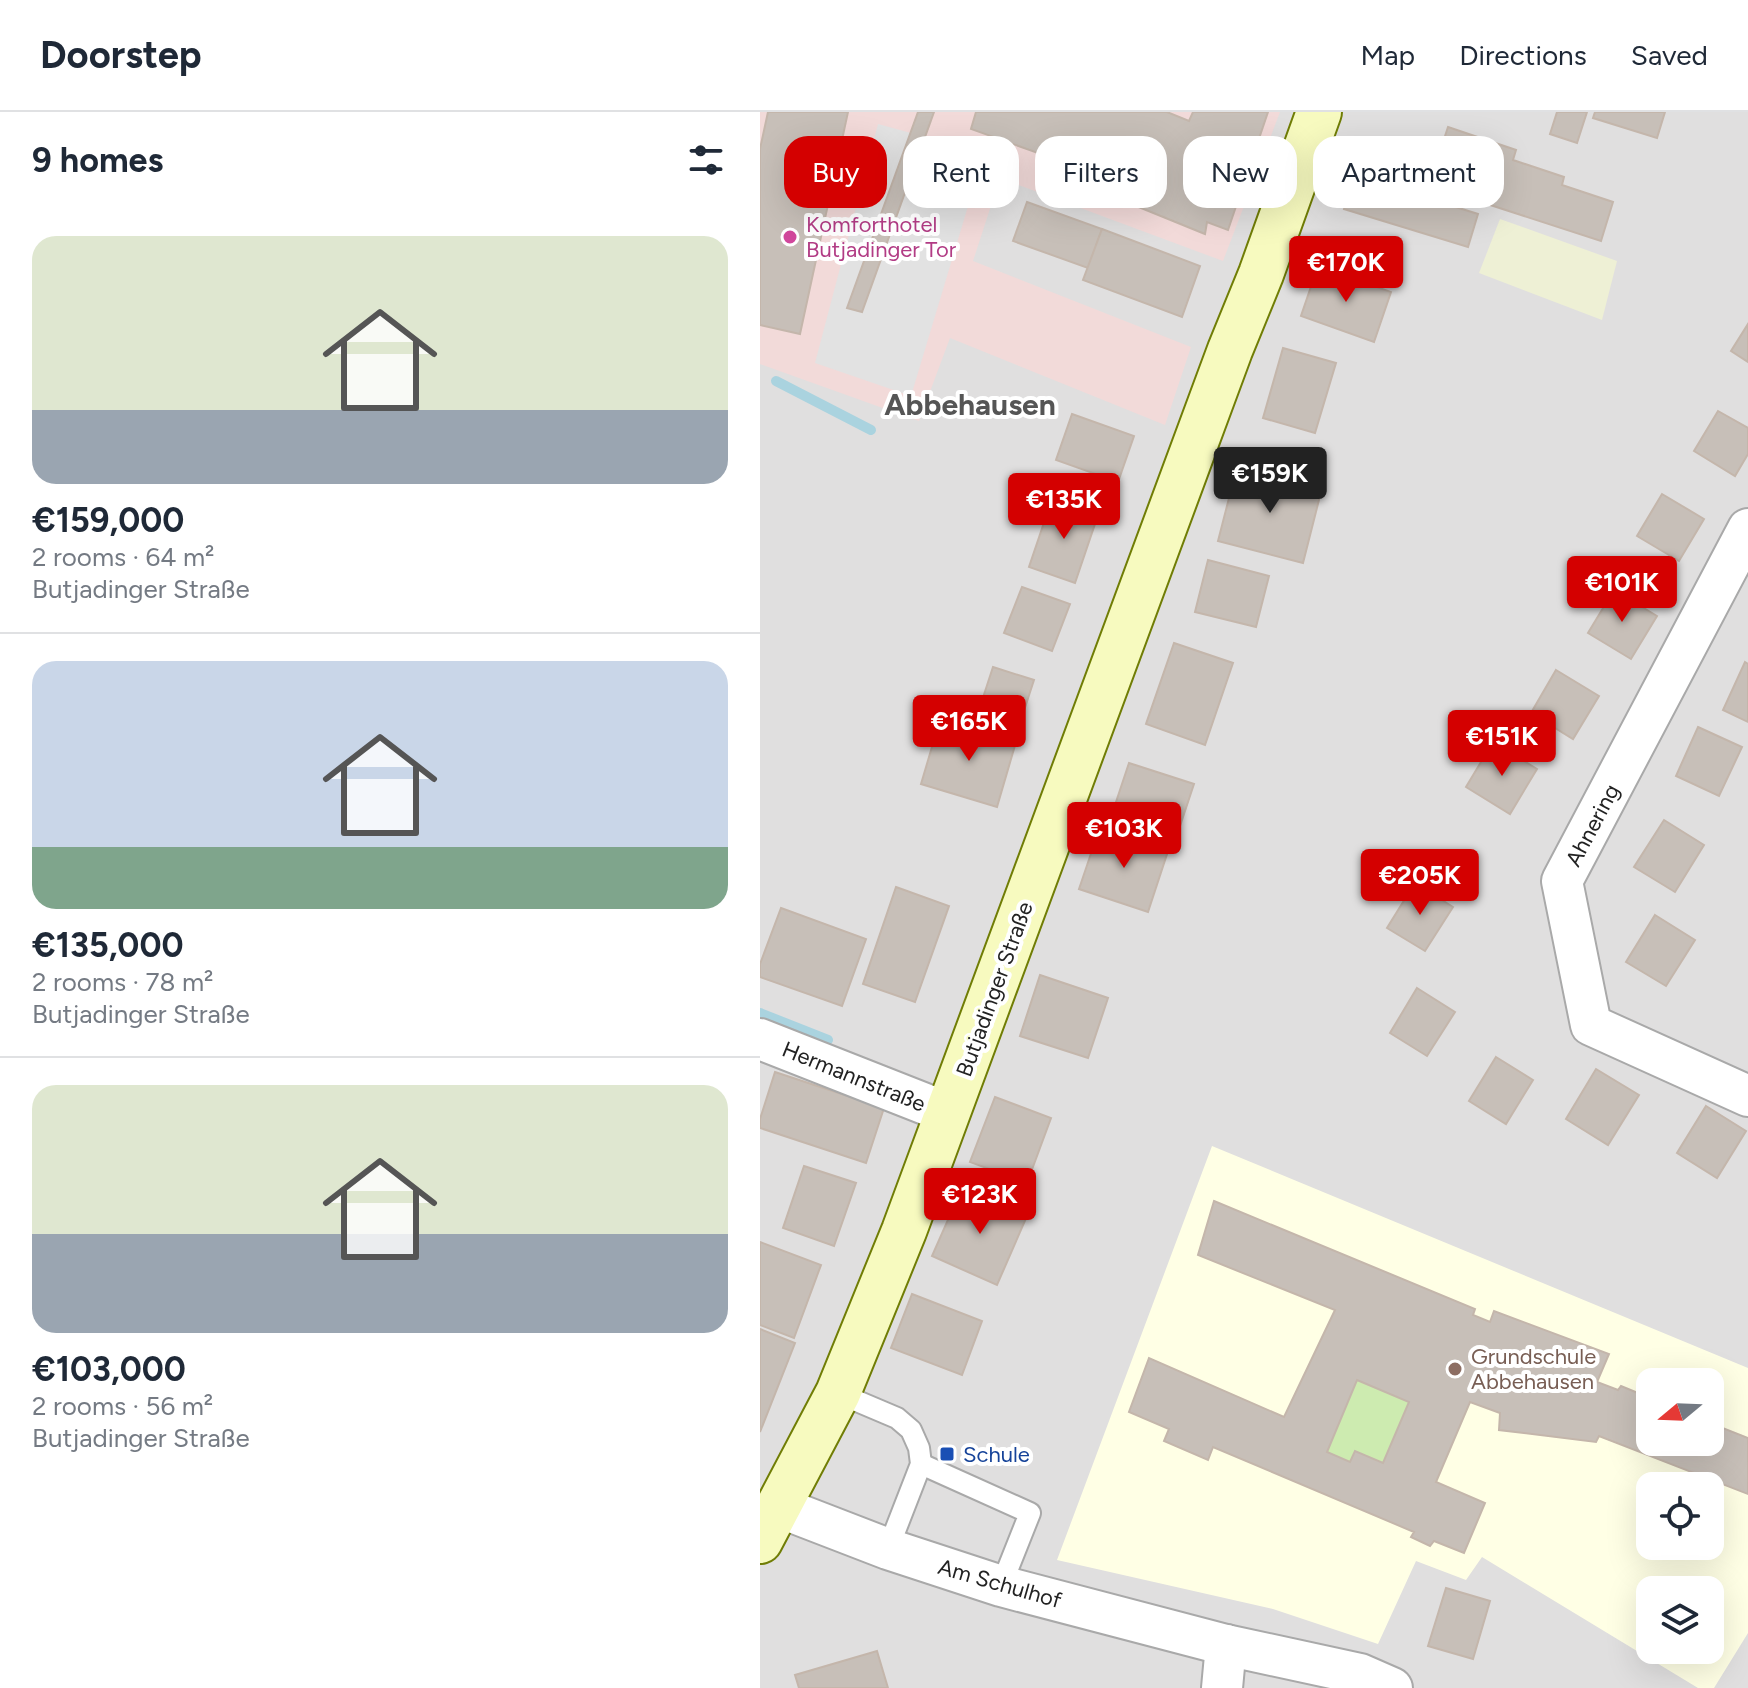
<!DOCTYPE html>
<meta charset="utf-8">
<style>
body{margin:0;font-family:Figtree,sans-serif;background:#f6f6f7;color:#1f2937;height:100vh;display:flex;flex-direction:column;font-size:30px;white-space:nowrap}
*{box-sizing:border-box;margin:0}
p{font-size:26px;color:#747a83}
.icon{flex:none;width:44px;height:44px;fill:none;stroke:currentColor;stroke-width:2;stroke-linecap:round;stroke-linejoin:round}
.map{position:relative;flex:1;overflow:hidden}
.sheet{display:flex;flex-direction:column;background:#fff;width:760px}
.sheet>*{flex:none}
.hud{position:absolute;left:24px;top:24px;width:760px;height:72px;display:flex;gap:16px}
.needle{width:52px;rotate:251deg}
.controls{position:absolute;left:876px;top:1256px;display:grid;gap:16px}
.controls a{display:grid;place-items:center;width:88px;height:88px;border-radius:16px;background:#fff;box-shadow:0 8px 32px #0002;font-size:40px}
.price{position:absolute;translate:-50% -68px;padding:0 18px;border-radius:8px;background:#d40000;color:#fff;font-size:26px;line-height:52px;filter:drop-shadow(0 2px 4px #0008)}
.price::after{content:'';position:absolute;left:50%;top:48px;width:24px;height:18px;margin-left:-12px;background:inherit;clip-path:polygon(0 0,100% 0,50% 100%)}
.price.on{background:#222;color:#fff}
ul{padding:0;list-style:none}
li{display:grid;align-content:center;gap:16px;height:424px;padding:0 32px}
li+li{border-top:2px solid #e0e1e3}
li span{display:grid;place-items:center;height:248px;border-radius:24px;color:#555}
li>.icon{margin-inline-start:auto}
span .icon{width:144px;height:144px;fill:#fffc;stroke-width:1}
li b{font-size:34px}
h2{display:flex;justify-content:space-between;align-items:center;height:96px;padding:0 32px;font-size:34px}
.pill{padding:0 28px;border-radius:24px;background:#fff;box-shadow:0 8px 32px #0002;font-size:28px;line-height:72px}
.pill.on{background:#d40000;color:#fff}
header{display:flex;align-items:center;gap:48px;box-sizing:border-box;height:112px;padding:0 40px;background:#fff;border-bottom:2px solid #e0e1e3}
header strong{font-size:38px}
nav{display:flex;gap:44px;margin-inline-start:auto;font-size:28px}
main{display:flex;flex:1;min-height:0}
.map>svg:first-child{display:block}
.residential{fill:#e0dfdf;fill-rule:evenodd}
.commercial{fill:#f2dad9}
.education{fill:#ffffe5;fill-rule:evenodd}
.farmland{fill:#eef0d5}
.grass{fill:#cdebb0}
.parking{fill:#e2e2e2}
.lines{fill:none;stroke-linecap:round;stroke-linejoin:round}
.stream{stroke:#aad3df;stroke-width:10}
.building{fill:#c7bfb8;stroke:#c4b6ab;stroke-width:2;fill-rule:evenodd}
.lane-casing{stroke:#a9a9a9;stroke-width:24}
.street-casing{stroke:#a9a9a9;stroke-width:44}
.secondary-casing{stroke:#707d05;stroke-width:48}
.lane{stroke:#fff;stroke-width:20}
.street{stroke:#fff;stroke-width:40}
.secondary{stroke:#f7fabf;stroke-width:44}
.hotel-dot{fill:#d1479c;stroke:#fff;stroke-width:3}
.education-dot{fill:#8d6e63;stroke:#fff;stroke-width:3}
.transit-dot{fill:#1a4fb4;stroke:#fff;stroke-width:3}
.labels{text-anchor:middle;stroke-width:8;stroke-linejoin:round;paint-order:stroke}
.hotel-label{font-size:22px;fill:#b23c85;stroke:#fff;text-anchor:start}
.street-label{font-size:22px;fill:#222;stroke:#fff}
.education-label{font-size:22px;fill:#785e54;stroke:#fff;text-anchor:start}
.transit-label{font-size:22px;fill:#164399;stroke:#fff;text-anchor:start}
.district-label{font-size:30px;font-weight:bold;fill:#555;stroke:#fff}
</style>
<header>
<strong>Doorstep</strong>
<nav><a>Map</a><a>Directions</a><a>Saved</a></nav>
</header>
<main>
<section class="sheet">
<h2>9 homes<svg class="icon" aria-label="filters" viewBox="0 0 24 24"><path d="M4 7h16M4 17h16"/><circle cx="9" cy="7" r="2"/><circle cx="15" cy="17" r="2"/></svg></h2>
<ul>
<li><span style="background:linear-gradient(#dfe7d0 70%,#9aa5b1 0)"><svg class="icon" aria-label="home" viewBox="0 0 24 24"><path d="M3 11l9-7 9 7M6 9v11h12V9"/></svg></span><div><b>€159,000</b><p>2 rooms · 64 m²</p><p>Butjadinger Straße</p></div></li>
<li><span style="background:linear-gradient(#c9d6e8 75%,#7fa58c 0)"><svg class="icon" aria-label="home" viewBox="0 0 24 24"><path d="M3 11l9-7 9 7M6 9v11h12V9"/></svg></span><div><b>€135,000</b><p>2 rooms · 78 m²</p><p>Butjadinger Straße</p></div></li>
<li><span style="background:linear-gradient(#dfe7d0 60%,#9aa5b1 0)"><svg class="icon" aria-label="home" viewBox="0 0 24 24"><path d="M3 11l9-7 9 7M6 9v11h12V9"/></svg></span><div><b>€103,000</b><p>2 rooms · 56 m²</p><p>Butjadinger Straße</p></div></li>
</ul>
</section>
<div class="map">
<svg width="988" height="1576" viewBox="0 0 988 1576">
<rect width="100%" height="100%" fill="#f2efe9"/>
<!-- residential -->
<path class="residential" d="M 0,0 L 988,0 L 988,1576 L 0,1576 ZM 890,1270 L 950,1270 L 950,1330 L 890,1330 ZM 890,1374 L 950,1374 L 950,1434 L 890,1434 ZM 890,1478 L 950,1478 L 950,1538 L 890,1538 Z"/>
<!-- commercial -->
<path class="commercial" d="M 0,0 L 520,0 L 463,149 L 240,66 L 213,149 L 431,235 L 405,313 L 190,226 L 159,309 L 0,252 Z"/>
<!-- education -->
<path class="education" d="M 452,1034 L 988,1256 L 988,1521 L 954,1576 L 938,1576 L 722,1445 L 706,1468 L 656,1449 L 618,1532 L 513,1497 L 297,1448 ZM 890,1270 L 950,1270 L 950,1330 L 890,1330 ZM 890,1374 L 950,1374 L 950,1434 L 890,1434 ZM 890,1478 L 950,1478 L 950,1538 L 890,1538 Z"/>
<!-- farmland -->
<path class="farmland" d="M 740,107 L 857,149 L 842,208 L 719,161 Z"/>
<!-- grass -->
<path class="grass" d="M 597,1268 L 649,1290 L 623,1351 L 595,1339 L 590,1350 L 567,1340 Z"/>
<!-- parking -->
<path class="parking" d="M 118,12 L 224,41 L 151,284 L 55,251 Z"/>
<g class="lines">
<!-- stream -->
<g class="stream">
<path d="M 16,269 L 111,318"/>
<path d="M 0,901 L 68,928"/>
</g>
</g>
<!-- building -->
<g class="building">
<path d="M 8,0 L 88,0 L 40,222 L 0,213 L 0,37 Z"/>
<path d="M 158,0 L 174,0 L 102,200 L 87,196 Z"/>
<path d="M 216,0 L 407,0 L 429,9 L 433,0 L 508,0 L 468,118 L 447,110 L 445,122 L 290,59 L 295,47 L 211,17 Z"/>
<path d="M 797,0 L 827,0 L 817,31 L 790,22 Z"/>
<path d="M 835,0 L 905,0 L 897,26 L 833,6 Z"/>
<path d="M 688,15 L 756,38 L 753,48 L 804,65 L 802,73 L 853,90 L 841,129 L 669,73 Z"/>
<path d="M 605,30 L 661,48 L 651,81 L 718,102 L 708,135 L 584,97 Z"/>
<path d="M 267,90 L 342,117 L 328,156 L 253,129 Z"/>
<path d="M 342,117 L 440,154 L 422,205 L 323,168 Z"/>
<path d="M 558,154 L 631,180 L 614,230 L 541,204 Z"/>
<path d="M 988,212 L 988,250 L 971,239 Z"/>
<path d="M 523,236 L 576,251 L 555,321 L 503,306 Z"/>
<path d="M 958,299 L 988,316 L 988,342 L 975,364 L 934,339 Z"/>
<path d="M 312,302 L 374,324 L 358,370 L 296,348 Z"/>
<path d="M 477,355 L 562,376 L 543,451 L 458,429 Z"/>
<path d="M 902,382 L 944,407 L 919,449 L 877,424 Z"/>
<path d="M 292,387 L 338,403 L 315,471 L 269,455 Z"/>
<path d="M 448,448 L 509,464 L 496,515 L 435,500 Z"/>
<path d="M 262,475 L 310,492 L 292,539 L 244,521 Z"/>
<path d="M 854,478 L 897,504 L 871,547 L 828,521 Z"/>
<path d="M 414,531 L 473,551 L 445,633 L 386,612 Z"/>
<path d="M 985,550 L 988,552 L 988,610 L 963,598 Z"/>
<path d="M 233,555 L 274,568 L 258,617 L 217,604 Z"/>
<path d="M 796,558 L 839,584 L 813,627 L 771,601 Z"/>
<path d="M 180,608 L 256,630 L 237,695 L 161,672 Z"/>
<path d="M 938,615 L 982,635 L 959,684 L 916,664 Z"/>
<path d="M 733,630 L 777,657 L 750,702 L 706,675 Z"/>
<path d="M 369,651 L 434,672 L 415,729 L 350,708 Z"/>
<path d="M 904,708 L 944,733 L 915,780 L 874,755 Z"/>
<path d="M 340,715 L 408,739 L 388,800 L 319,777 Z"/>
<path d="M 655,771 L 693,795 L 665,839 L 627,816 Z"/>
<path d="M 136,775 L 189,794 L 155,890 L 103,872 Z"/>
<path d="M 21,796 L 106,827 L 82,894 L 0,865 L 0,852 Z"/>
<path d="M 895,803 L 935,828 L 906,874 L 866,850 Z"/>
<path d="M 280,863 L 348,886 L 328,946 L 260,924 Z"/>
<path d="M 657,876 L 695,900 L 667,944 L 630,921 Z"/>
<path d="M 736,945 L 773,968 L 746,1012 L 709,989 Z"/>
<path d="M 836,957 L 879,983 L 848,1033 L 806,1007 Z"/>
<path d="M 15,960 L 124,996 L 106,1051 L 0,1016 L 0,1007 Z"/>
<path d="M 235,985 L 291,1006 L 267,1071 L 210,1050 Z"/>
<path d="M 946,994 L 986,1019 L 957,1066 L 917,1041 Z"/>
<path d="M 44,1054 L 96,1071 L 74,1134 L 23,1116 Z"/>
<path d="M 202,1076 L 267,1104 L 237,1173 L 172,1144 Z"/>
<path d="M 454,1089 L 715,1197 L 713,1203 L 730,1210 L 734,1199 L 849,1242 L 837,1270 L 858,1278 L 861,1274 L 890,1286 L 890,1330 L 950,1330 L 950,1311 L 988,1326 L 988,1382 L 839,1324 L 836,1330 L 739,1318 L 740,1301 L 710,1290 L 676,1370 L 725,1391 L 704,1441 L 674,1429 L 670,1434 L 651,1425 L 654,1420 L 453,1335 L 448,1348 L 404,1329 L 409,1317 L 369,1300 L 389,1246 L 524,1305 L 575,1198 L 438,1143 ZM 597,1268 L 649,1290 L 623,1351 L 595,1339 L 590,1350 L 567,1340 Z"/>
<path d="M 0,1130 L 61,1153 L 34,1226 L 0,1213 Z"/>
<path d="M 152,1182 L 222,1209 L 202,1263 L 131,1236 Z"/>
<path d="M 0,1217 L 35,1231 L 0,1320 Z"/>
<path d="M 686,1476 L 730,1489 L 713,1547 L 668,1534 Z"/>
<path d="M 117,1539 L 128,1576 L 39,1576 L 35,1563 Z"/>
</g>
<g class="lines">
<defs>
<g id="lane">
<path d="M 78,1281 L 137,1306 L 151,1318 L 159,1336 L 161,1352 L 128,1437"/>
<path d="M 161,1352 L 270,1401 L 241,1474"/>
</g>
<g id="street">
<path d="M 988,417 L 802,769 L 831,913 L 988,984"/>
<path d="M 0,927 L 188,1001"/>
<path d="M 19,1395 L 128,1437 L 241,1474 L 466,1533 L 600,1562 L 632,1576"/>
<path d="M 462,1576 L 466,1533"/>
</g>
<path id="secondary" d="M 0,1429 L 78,1281 L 144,1119 L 470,238 L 501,162 L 559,0"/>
</defs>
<!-- lane casing -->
<use href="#lane" class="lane-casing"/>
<!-- street casing -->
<use href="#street" class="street-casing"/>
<!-- secondary casing -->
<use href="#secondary" class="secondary-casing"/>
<!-- lane -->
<use href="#lane" class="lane"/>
<!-- street -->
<use href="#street" class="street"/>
<!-- secondary -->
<use href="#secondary" class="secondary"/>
</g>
<!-- markers -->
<circle class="hotel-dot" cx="30" cy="125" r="8"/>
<circle class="education-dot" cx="695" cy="1257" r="8"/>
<rect class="transit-dot" x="179" y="1334" width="16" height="16" rx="4"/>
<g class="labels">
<!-- hotel labels -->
<g class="hotel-label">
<text x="46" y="120">Komforthotel<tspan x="46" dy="25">Butjadinger Tor</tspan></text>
</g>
<!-- street labels -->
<g class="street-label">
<text transform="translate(832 713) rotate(-62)" y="8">Ahnering</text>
<text transform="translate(234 877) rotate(-70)" y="8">Butjadinger Straße</text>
<text transform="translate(94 964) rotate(22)" y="8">Hermannstraße</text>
<text transform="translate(240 1471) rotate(16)" y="8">Am Schulhof</text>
</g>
<!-- education labels -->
<g class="education-label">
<text x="711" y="1252">Grundschule<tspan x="711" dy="25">Abbehausen</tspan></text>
</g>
<!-- transit labels -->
<g class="transit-label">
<text x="203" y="1350">Schule</text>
</g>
<!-- district labels -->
<g class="district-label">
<text x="210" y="303">Abbehausen</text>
</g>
</g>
</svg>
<div class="controls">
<a><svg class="needle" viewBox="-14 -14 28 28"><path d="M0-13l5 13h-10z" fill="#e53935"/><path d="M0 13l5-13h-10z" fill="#747a83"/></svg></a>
<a><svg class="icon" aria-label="locate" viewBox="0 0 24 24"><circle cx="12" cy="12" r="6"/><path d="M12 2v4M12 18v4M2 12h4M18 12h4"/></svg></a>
<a><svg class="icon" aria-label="layers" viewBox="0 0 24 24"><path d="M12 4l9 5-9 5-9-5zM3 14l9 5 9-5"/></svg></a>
</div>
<b class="price" style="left:586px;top:192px">€170K</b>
<b class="price on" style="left:510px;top:403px">€159K</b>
<b class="price" style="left:304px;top:429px">€135K</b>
<b class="price" style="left:862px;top:512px">€101K</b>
<b class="price" style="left:209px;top:651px">€165K</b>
<b class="price" style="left:742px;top:666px">€151K</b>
<b class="price" style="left:364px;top:758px">€103K</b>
<b class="price" style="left:660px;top:805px">€205K</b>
<b class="price" style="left:220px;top:1124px">€123K</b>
<div class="hud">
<a class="pill on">Buy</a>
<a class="pill">Rent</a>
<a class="pill">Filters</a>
<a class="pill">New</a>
<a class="pill">Apartment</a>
</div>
</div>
</main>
